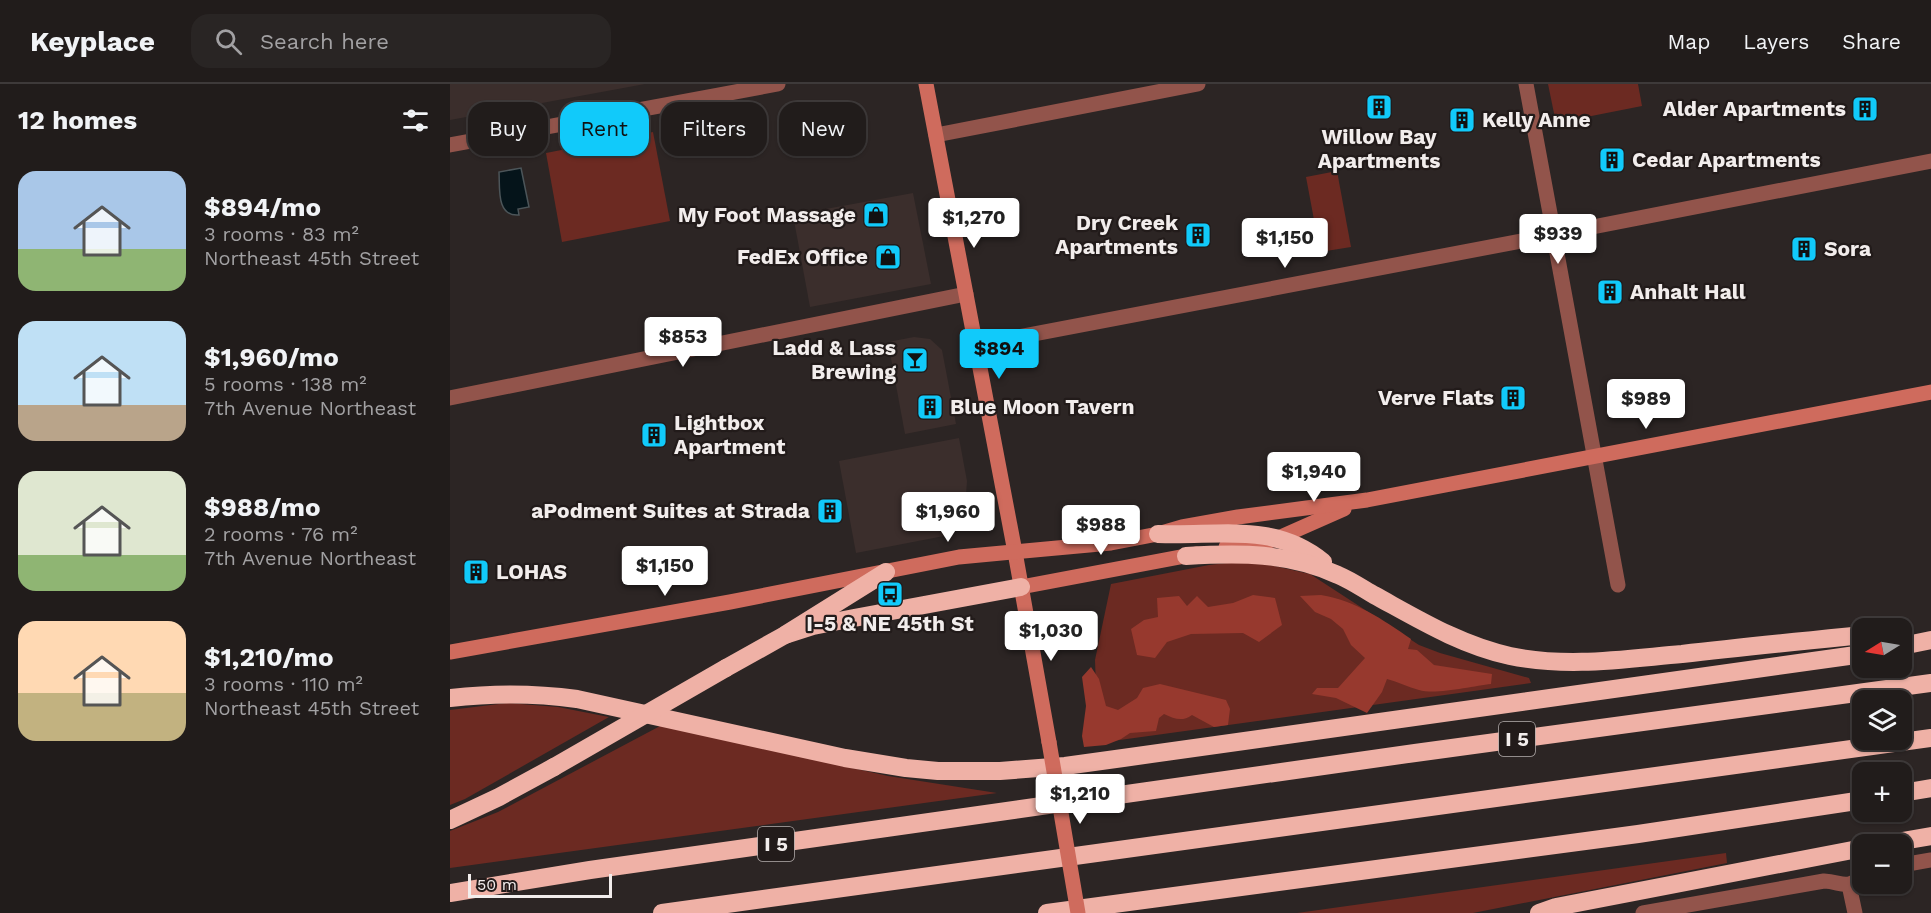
<!DOCTYPE html>
<meta charset="utf-8">
<style>
body{margin:0;font-family:"Work Sans",sans-serif;background:#292524;color:#f1f3f6;height:100vh;display:flex;flex-direction:column;font-size:22px;white-space:nowrap}
*{box-sizing:border-box;margin:0}
p{font-size:20px;color:#a2a1a3}
.icon{flex:none;width:33px;height:33px;fill:none;stroke:currentColor;stroke-width:2;stroke-linecap:round;stroke-linejoin:round}
.map{position:relative;flex:1;overflow:hidden}
.panel{display:flex;flex-direction:column;background:#211c1b;width:450px}
.panel>*{flex:none}
.guide{position:absolute;left:18px;top:18px;width:570px;height:54px;display:flex;gap:12px}
.needle{width:39px;rotate:259deg}
.buttons{position:absolute;left:1402px;top:534px;display:grid;gap:12px}
.buttons a{display:grid;place-items:center;width:60px;height:60px;border-radius:12px;background:#211c1b;box-shadow:0 2px 4px #0004,0 0 0 2px #3e3a3a;font-size:30px}
.scale{position:absolute;left:18px;bottom:15px;width:144px;box-sizing:border-box;padding-left:6px;border:3px solid #f2edec;border-top:0;font-size:16px;line-height:21px;white-space:nowrap;color:#f2edec;-webkit-text-stroke:4px #221b1a;paint-order:stroke}
.price{position:absolute;translate:-50% -51px;padding:0 14px;border-radius:6px;background:#fff;color:#222;font-size:20px;line-height:39px;filter:drop-shadow(0 2px 3px #0008)}
.price::after{content:'';position:absolute;left:50%;top:36px;width:18px;height:14px;margin-left:-9px;background:inherit;clip-path:polygon(0 0,100% 0,50% 100%)}
.price.on{background:#11cafa;color:#111}
ul{padding:0;list-style:none}
li{display:flex;align-items:center;gap:18px;height:150px;padding:0 18px}
li span{display:grid;place-items:center;flex:none;width:168px;height:120px;border-radius:18px;color:#555}
li>.icon{margin-inline-start:auto}
span .icon{width:72px;height:72px;fill:#fffc;stroke-width:1}
li b{font-size:26px}
h2{display:flex;justify-content:space-between;align-items:center;height:72px;padding:0 18px;font-size:26px}
.chip{padding:0 21px;border-radius:18px;background:#211c1b;box-shadow:0 2px 4px #0004,0 0 0 2px #3e3a3a;font-size:21px;line-height:54px}
.chip.on{background:#11cafa;color:#111}
header{display:flex;align-items:center;gap:36px;box-sizing:border-box;height:84px;padding:0 30px;background:#211c1b;border-bottom:2px solid #3e3a3a}
header strong{font-size:28px}
nav{display:flex;gap:33px;margin-inline-start:auto;font-size:21px}
.search{width:420px;height:54px;background:#292524;display:flex;align-items:center;gap:15px;box-sizing:border-box;padding:0 21px;border-radius:18px;color:#a2a1a3;font-size:22px}
main{display:flex;flex:1;min-height:0}
.map>svg:first-child{display:block}
.built{fill:#3b2e2c}
.green{fill:#6c2a22}
.forest{fill:#97392e}
.water{fill:#05141a;stroke:#4c5559;stroke-width:1.5}
.lines{fill:none;stroke-linecap:round;stroke-linejoin:round}
.street{stroke:#92544b;stroke-width:15}
.secondary{stroke:#cf6b5d;stroke-width:15}
.highway{stroke:#efb1a6;stroke-width:18}
.secondary-bridge{stroke:#cf6b5d;stroke-width:15}
.highway-bridge{stroke:#efb1a6;stroke-width:18}
.labels{text-anchor:middle;stroke-width:4.5;stroke-linejoin:round;paint-order:stroke}
.shield{fill:#221b1a;stroke:#b4aead;stroke-width:1.5}
.shield-label{font-size:20px;font-weight:bold;fill:#f2edec}
.poi-label{font-size:21px;font-weight:bold;fill:#f2edec;stroke:#221b1a;text-anchor:end}
</style>
<header>
<strong>Keyplace</strong>
<div class="search"><svg class="icon" aria-label="search" viewBox="0 0 24 24"><circle cx="10" cy="10" r="6"/><path d="M15 15l6 6"/></svg>Search here</div>
<nav><a>Map</a><a>Layers</a><a>Share</a></nav>
</header>
<main>
<section class="panel">
<h2>12 homes<svg class="icon" aria-label="filters" viewBox="0 0 24 24"><path d="M4 7h16M4 17h16"/><circle cx="9" cy="7" r="2"/><circle cx="15" cy="17" r="2"/></svg></h2>
<ul>
<li><span style="background:linear-gradient(#a9c7e8 65%,#8fb573 0)"><svg class="icon" aria-label="home" viewBox="0 0 24 24"><path d="M3 11l9-7 9 7M6 9v11h12V9"/></svg></span><div><b>$894/mo</b><p>3 rooms · 83 m²</p><p>Northeast 45th Street</p></div></li>
<li><span style="background:linear-gradient(#bfe0f5 70%,#b9a48a 0)"><svg class="icon" aria-label="home" viewBox="0 0 24 24"><path d="M3 11l9-7 9 7M6 9v11h12V9"/></svg></span><div><b>$1,960/mo</b><p>5 rooms · 138 m²</p><p>7th Avenue Northeast</p></div></li>
<li><span style="background:linear-gradient(#dfe7d0 70%,#8fb573 0)"><svg class="icon" aria-label="home" viewBox="0 0 24 24"><path d="M3 11l9-7 9 7M6 9v11h12V9"/></svg></span><div><b>$988/mo</b><p>2 rooms · 76 m²</p><p>7th Avenue Northeast</p></div></li>
<li><span style="background:linear-gradient(#ffd9b3 60%,#c2b280 0)"><svg class="icon" aria-label="home" viewBox="0 0 24 24"><path d="M3 11l9-7 9 7M6 9v11h12V9"/></svg></span><div><b>$1,210/mo</b><p>3 rooms · 110 m²</p><p>Northeast 45th Street</p></div></li>
</ul>
</section>
<div class="map">
<svg width="1481" height="829" viewBox="0 0 1481 829">
<rect width="100%" height="100%" fill="#2c2524"/>
<!-- built -->
<g class="built">
<path d="M 0,0 L 195,0 L 0,36 Z"/>
<path d="M 463,109 L 481,200 L 360,223 L 343,131 Z"/>
<path d="M 464,253 L 480,255 L 492,266 L 506,340 L 455,350 L 438,258 Z"/>
<path d="M 509,354 L 517,397 L 516,411 L 511,427 L 504,440 L 494,452 L 406,469 L 389,377 Z"/>
</g>
<!-- green -->
<g class="green">
<path d="M 1098,0 L 1188,0 L 1192,22 L 1106,39 Z"/>
<path d="M 203,48 L 220,137 L 112,158 L 96,69 Z"/>
<path d="M 887,87 L 901,163 L 870,168 L 856,93 Z"/>
<path d="M 786,478 L 807,478 L 860,490 L 969,561 L 990,569 L 1079,594 L 1081,599 L 648,659 L 645,576 L 661,500 L 759,481 Z"/>
<path d="M 57,619 L 108,623 L 159,633 L 15,715 L 0,721 L 0,626 Z"/>
<path d="M 212,641 L 438,692 L 547,709 L 0,784 L 0,747 L 48,728 Z"/>
<path d="M 1276,769 L 1277,779 L 1023,829 L 847,829 Z"/>
</g>
<!-- forest -->
<g class="forest">
<path d="M 803,511 L 825,514 L 832,541 L 809,558 L 793,549 L 741,550 L 717,558 L 705,574 L 687,571 L 681,545 L 694,536 L 708,533 L 707,514 L 729,512 L 737,522 L 747,512 L 758,523 L 783,519 Z"/>
<path d="M 871,511 C 906,517 932,535 961,555 L 958,565 L 967,566 L 984,581 L 1042,590 L 1041,600 C 1023,602 986,611 969,606 C 958,603 948,598 937,595 L 932,608 L 917,629 L 886,614 L 862,610 L 867,604 L 888,604 L 915,574 L 901,561 L 893,545 L 881,535 L 865,528 L 850,512 Z"/>
<path d="M 641,583 L 649,595 L 656,622 L 668,626 L 687,614 L 693,604 L 710,600 L 776,616 L 780,625 L 778,641 L 764,643 L 742,631 C 732,638 725,635 714,630 L 709,634 L 706,647 L 680,649 L 671,655 L 656,661 L 634,663 L 632,652 L 636,622 L 632,593 Z"/>
</g>
<!-- water -->
<path class="water" d="M 71,84 L 79,123 L 68,125 L 69,131 C 46,133 50,104 49,88 Z"/>
<g class="lines">
<!-- street -->
<g class="street">
<path d="M 1076,0 L 1102,140"/>
<path d="M 486,51 L 748,0"/>
<path d="M 0,61 L 328,0"/>
<path d="M 1117,148 L 1481,77"/>
<path d="M 1106,164 L 1168,501"/>
<path d="M 526,261 L 1092,153"/>
<path d="M 0,314 L 516,210"/>
<path d="M 1452,781 L 1481,776"/>
<path d="M 1399,801 L 1405,829"/>
<path d="M 1193,829 L 1374,797 C 1393,798 1396,807 1413,791"/>
</g>
<!-- secondary -->
<g class="secondary">
<path d="M 476,0 L 565,468 L 599,658"/>
<path d="M 776,463 L 805,461 L 826,455 L 894,425"/>
<path d="M 571,503 L 746,470"/>
<path d="M 0,568 L 280,518 L 509,473 L 661,459 L 708,450 L 732,443 L 788,433 L 917,416 L 1481,308"/>
</g>
<!-- highway -->
<g class="highway">
<path d="M 708,450 C 766,453 823,437 873,478"/>
<path d="M 736,472 C 789,469 838,468 888,491 C 900,496 912,504 924,511 C 968,535 1010,561 1060,572 C 1118,584 1174,575 1232,570 C 1292,563 1353,557 1413,551"/>
<path d="M 335,551 L 363,542 L 404,534 L 571,503"/>
<path d="M 1452,562 L 1481,556"/>
<path d="M 276,584 L 335,551 L 436,488"/>
<path d="M 0,614 C 43,609 84,609 127,615 L 395,674 L 456,684 L 488,687 L 550,687 L 615,682 L 673,674 L 1413,570"/>
<path d="M 1452,709 L 1481,704"/>
<path d="M 0,736 L 49,713 L 104,683"/>
<path d="M 1435,760 L 1481,752"/>
<path d="M 0,809 L 140,786 L 965,669 L 1481,599"/>
<path d="M 212,829 L 1481,654"/>
<path d="M 597,829 L 1188,750 L 1413,716"/>
<path d="M 1089,829 L 1106,823 L 1413,764"/>
</g>
<!-- secondary-bridge -->
<path class="secondary-bridge" d="M 599,658 L 628,829"/>
<!-- highway-bridge -->
<path class="highway-bridge" d="M 104,683 L 276,584"/>
</g>
<!-- icons -->
<defs>
<symbol id="building-square" viewBox="-11 -11 22 22"><rect x="-9" y="-9" width="18" height="18" rx="4" fill="#11cafa" stroke="#221b1a"/><path d="M-4-6H4V6H1V3H-1V6H-4ZM-2.5-4.3h1.7v1.8h-1.7ZM.8-4.3h1.7v1.8H.8ZM-2.5-1h1.7V.8h-1.7ZM.8-1h1.7V.8H.8Z" fill="#111"/></symbol>
<symbol id="shop-square" viewBox="-11 -11 22 22"><rect x="-9" y="-9" width="18" height="18" rx="4" fill="#11cafa" stroke="#221b1a"/><path d="M-5-2.5h2.3a2.7 3.5 0 0 1 5.4 0H5L5.5 6h-11ZM-1.5-2.5h3a1.5 2.3 0 0 0-3 0Z" fill="#111"/></symbol>
<symbol id="bar-square" viewBox="-11 -11 22 22"><rect x="-9" y="-9" width="18" height="18" rx="4" fill="#11cafa" stroke="#221b1a"/><path d="M-6-5H6L.8 .8V4.5H3.5V6h-7V4.5H-.8V.8Z" fill="#111"/></symbol>
<symbol id="bus-square" viewBox="-11 -11 22 22"><rect x="-9" y="-9" width="18" height="18" rx="4" fill="#11cafa" stroke="#221b1a"/><path d="M-5-6H5V4H4V6H2V4H-2V6H-4V4H-5ZM-3.5-4V0h7V-4ZM-3.5 1.2v1.5H-2V1.2ZM2 1.2v1.5H3.5V1.2Z" fill="#111"/></symbol>
</defs>
<g fill-rule="evenodd">
<use href="#building-square" x="914" y="8" width="30" height="30"/>
<use href="#building-square" x="1400" y="10" width="30" height="30"/>
<use href="#building-square" x="997" y="21" width="30" height="30"/>
<use href="#building-square" x="1147" y="61" width="30" height="30"/>
<use href="#shop-square" x="411" y="116" width="30" height="30"/>
<use href="#building-square" x="733" y="136" width="30" height="30"/>
<use href="#building-square" x="1339" y="150" width="30" height="30"/>
<use href="#shop-square" x="423" y="158" width="30" height="30"/>
<use href="#building-square" x="1145" y="193" width="30" height="30"/>
<use href="#bar-square" x="450" y="261" width="30" height="30"/>
<use href="#building-square" x="1048" y="299" width="30" height="30"/>
<use href="#building-square" x="465" y="308" width="30" height="30"/>
<use href="#building-square" x="189" y="336" width="30" height="30"/>
<use href="#building-square" x="365" y="412" width="30" height="30"/>
<use href="#building-square" x="11" y="473" width="30" height="30"/>
<use href="#bus-square" x="425" y="495" width="30" height="30"/>
</g>
<g class="labels">
<!-- shield labels -->
<g class="shield">
<rect x="1049" y="638" width="36" height="34" rx="4.5"/>
<rect x="308" y="743" width="36" height="34" rx="4.5"/>
</g>
<g class="shield-label">
<text x="1067" y="662">I 5</text>
<text x="326" y="767">I 5</text>
</g>
<!-- poi labels -->
<g class="poi-label">
<text x="1396" y="32">Alder Apartments</text>
<text x="1032" y="43" text-anchor="start">Kelly Anne</text>
<text x="929" y="60" text-anchor="middle">Willow Bay<tspan x="929" dy="24">Apartments</tspan></text>
<text x="1182" y="83" text-anchor="start">Cedar Apartments</text>
<text x="406" y="138">My Foot Massage</text>
<text x="728" y="146">Dry Creek<tspan x="728" dy="24">Apartments</tspan></text>
<text x="1374" y="172" text-anchor="start">Sora</text>
<text x="418" y="180">FedEx Office</text>
<text x="1180" y="215" text-anchor="start">Anhalt Hall</text>
<text x="446" y="271">Ladd &amp; Lass<tspan x="446" dy="24">Brewing</tspan></text>
<text x="1044" y="321">Verve Flats</text>
<text x="500" y="330" text-anchor="start">Blue Moon Tavern</text>
<text x="224" y="346" text-anchor="start">Lightbox<tspan x="224" dy="24">Apartment</tspan></text>
<text x="360" y="434">aPodment Suites at Strada</text>
<text x="46" y="495" text-anchor="start">LOHAS</text>
<text x="440" y="547" text-anchor="middle">I-5 &amp; NE 45th St</text>
</g>
</g>
</svg>
<div class="buttons">
<a><svg class="needle" viewBox="-14 -14 28 28"><path d="M0-13l5 13h-10z" fill="#e53935"/><path d="M0 13l5-13h-10z" fill="#a2a1a3"/></svg></a>
<a><svg class="icon" aria-label="layers" viewBox="0 0 24 24"><path d="M12 4l9 5-9 5-9-5zM3 14l9 5 9-5"/></svg></a>
<a>+</a>
<a>−</a>
</div>
<div class="scale">50 m</div>
<b class="price" style="left:524px;top:165px">$1,270</b>
<b class="price" style="left:1108px;top:181px">$939</b>
<b class="price" style="left:835px;top:185px">$1,150</b>
<b class="price" style="left:233px;top:284px">$853</b>
<b class="price on" style="left:549px;top:296px">$894</b>
<b class="price" style="left:1196px;top:346px">$989</b>
<b class="price" style="left:864px;top:419px">$1,940</b>
<b class="price" style="left:498px;top:459px">$1,960</b>
<b class="price" style="left:651px;top:472px">$988</b>
<b class="price" style="left:215px;top:513px">$1,150</b>
<b class="price" style="left:601px;top:578px">$1,030</b>
<b class="price" style="left:630px;top:741px">$1,210</b>
<div class="guide">
<a class="chip">Buy</a>
<a class="chip on">Rent</a>
<a class="chip">Filters</a>
<a class="chip">New</a>
</div>
</div>
</main>
